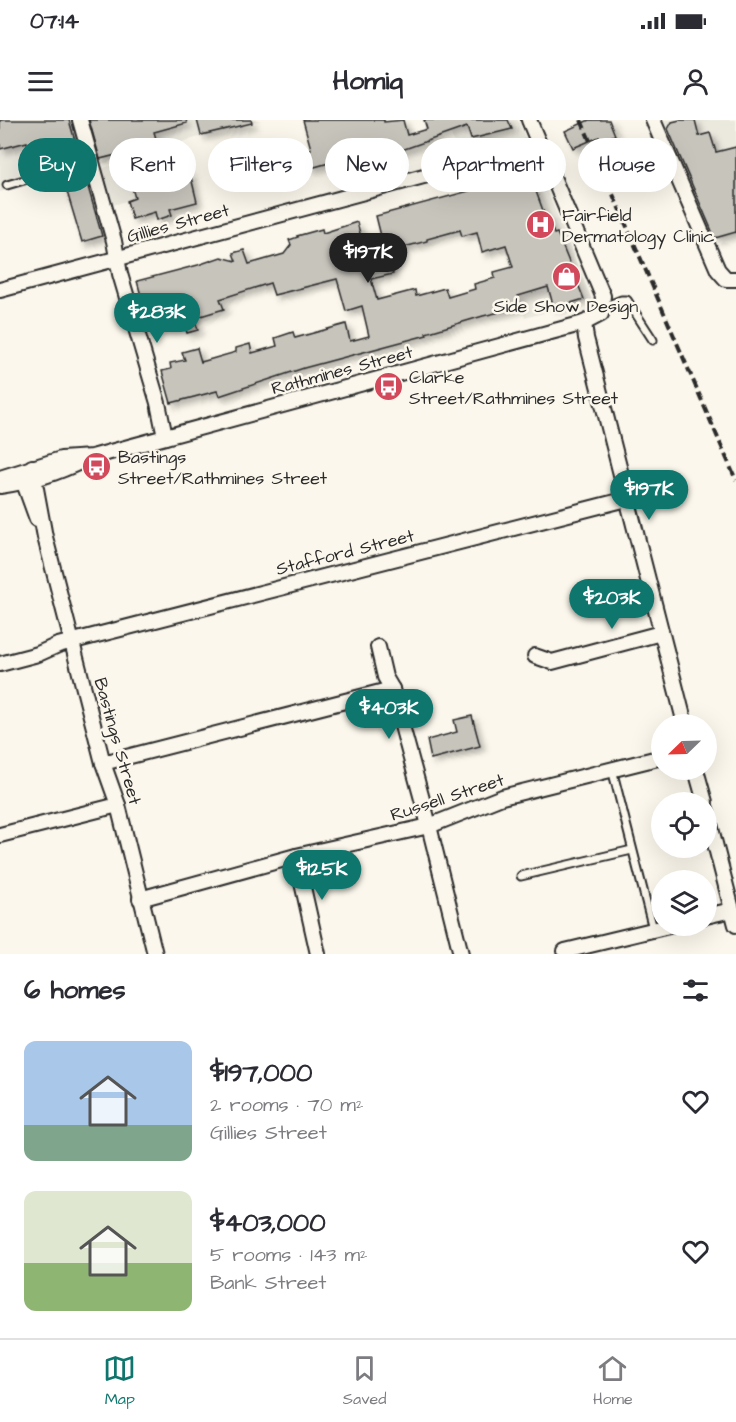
<!DOCTYPE html>
<meta charset="utf-8">
<style>
body{margin:0;font-family:"Architects Daughter",sans-serif;background:#f2f2f3;color:#2b2b33;height:100vh;display:flex;flex-direction:column;font-size:22px;white-space:nowrap}
*{box-sizing:border-box;margin:0}
p{font-size:20px;color:#7c7c81}
.icon{flex:none;width:33px;height:33px;fill:none;stroke:currentColor;stroke-width:2;stroke-linecap:round;stroke-linejoin:round}
.map{position:relative;height:834px;overflow:hidden}
.sheet{display:flex;flex-direction:column;background:#fff;flex:1}
.sheet>*{flex:none}
.guide{position:absolute;left:18px;top:18px;width:700px;height:54px;display:flex;gap:12px}
.needle{width:39px;rotate:247deg}
.fabs{position:absolute;left:651px;top:594px;display:grid;gap:12px}
.fabs a{display:grid;place-items:center;width:66px;height:66px;border-radius:50%;background:#fff;box-shadow:0 6px 24px #0002;font-size:30px}
.price{position:absolute;translate:-50% -51px;padding:0 14px;border-radius:21px;background:#0f766e;color:#fff;font-size:20px;line-height:39px;filter:drop-shadow(0 2px 3px #0008)}
.price::after{content:'';position:absolute;left:50%;top:36px;width:18px;height:14px;margin-left:-9px;background:inherit;clip-path:polygon(0 0,100% 0,50% 100%)}
.price.current{background:#222;color:#fff}
ul{padding:0;list-style:none}
li{display:flex;align-items:center;gap:18px;height:150px;padding:0 24px}
li span{display:grid;place-items:center;flex:none;width:168px;height:120px;border-radius:12px;color:#555}
li>.icon{margin-inline-start:auto}
span .icon{width:72px;height:72px;fill:#fffc;stroke-width:1}
li b{font-size:26px}
h2{display:flex;justify-content:space-between;align-items:center;height:72px;padding:0 24px;font-size:26px}
.tag{padding:0 21px;border-radius:27px;background:#fff;box-shadow:0 6px 24px #0002;font-size:21px;line-height:54px}
.tag.current{background:#0f766e;color:#fff}
.status{display:flex;justify-content:space-between;align-items:center;height:42px;padding:0 30px;background:#fff;direction:ltr}
.status svg{height:16px;fill:currentColor}
header{display:flex;justify-content:space-between;align-items:center;height:78px;padding:0 24px;background:#fff;font-size:27px;font-weight:800}
.menu{display:flex;justify-content:space-around;align-items:center;height:84px;border-top:2px solid #e1e1e2;background:#fff;font-size:16px;color:#7c7c81}
.menu a{display:grid;justify-items:center;gap:3px}
.menu .current{color:#0f766e}
.map>svg:first-child{display:block}
.built{fill:#ebe8de}
.building{fill:#c7c4bc;stroke:#2b2b2b;stroke-width:1.5;filter:url(#shadow)}
.lines{fill:none;stroke-linecap:round;stroke-linejoin:round}
.service-casing{stroke:#2b2b2b;stroke-width:11}
.minor-casing{stroke:#2b2b2b;stroke-width:18}
.service{stroke:#fbf7ec;stroke-width:7}
.minor{stroke:#fbf7ec;stroke-width:14}
.rail{stroke:#2b2b2b;stroke-width:4;stroke-dasharray:9 4.5;stroke-linecap:butt}
.labels{text-anchor:middle;stroke-width:5;stroke-linejoin:round;paint-order:stroke}
.poi-label{font-size:18px;fill:#2b2b2b;stroke:#fbf7ec;text-anchor:start}
.street-label{font-size:18px;fill:#2b2b2b;stroke:#fbf7ec}
</style>
<div class="status"><b>07:14</b><svg viewBox="0 0 49 12"><path d="M0 12V9h3v3zM5 12V6h3v6zM10 12V3h3v9zM15 12V0h3v12zM26 1h20v11H26zM47 4h2v5h-2z"/></svg></div>
<header><svg class="icon" aria-label="menu" viewBox="0 0 24 24"><path d="M4 6h16M4 12h16M4 18h16"/></svg>Homiq<svg class="icon" aria-label="person" viewBox="0 0 24 24"><circle cx="12" cy="8" r="4"/><path d="M4 21q1-7 8-7t8 7"/></svg></header>
<div class="map">
<svg width="736" height="834" viewBox="0 0 736 834">
<defs>
<filter id="shadow"><feDropShadow dx="4.5" dy="4.5" stdDeviation="3" flood-color="#0004"/></filter>
</defs>
<rect width="100%" height="100%" fill="#fbf7ec"/>
<filter id="ink" filterUnits="userSpaceOnUse"><feTurbulence type="fractalNoise" baseFrequency=".0167" numOctaves="2"/><feDisplacementMap in="SourceGraphic" scale="12" xChannelSelector="R" yChannelSelector="G"/><feConvolveMatrix kernelMatrix="1 2 1 2 8 2 1 2 1" color-interpolation-filters="sRGB"/></filter>
<g filter="url(#ink)">
<!-- built -->
<g class="built">
<path d="M 0,0 L 261,0 L 0,72 Z"/>
<path d="M 447,0 L 518,0 L 592,180 L 525,198 L 475,22 L 455,27 Z"/>
<path d="M 659,0 L 736,0 L 736,114 L 711,121 Z"/>
<path d="M 160,32 L 170,68 L 113,85 L 103,48 Z"/>
</g>
<!-- building -->
<g class="building">
<path d="M 0,0 L 69,0 L 102,116 L 82,122 L 62,55 L 69,52 L 70,47 L 68,44 L 64,43 L 60,29 L 31,37 L 27,22 L 0,29 Z"/>
<path d="M 89,0 L 186,0 L 187,3 L 154,12 L 168,59 L 190,53 L 197,82 L 170,89 L 172,95 L 157,100 L 155,92 L 132,99 L 127,81 L 135,78 L 129,58 L 135,56 L 128,32 L 100,39 Z"/>
<path d="M 197,0 L 251,0 L 252,3 L 201,15 Z"/>
<path d="M 303,0 L 384,0 L 384,2 L 403,0 L 407,15 L 427,9 L 424,0 L 508,0 L 512,9 L 471,19 L 467,7 L 399,31 L 399,29 L 382,34 L 381,31 L 357,38 L 358,43 L 345,47 L 343,39 L 311,48 L 306,30 L 311,29 Z"/>
<path d="M 589,0 L 609,0 L 615,15 L 601,21 L 599,17 L 573,28 L 565,11 Z"/>
<path d="M 680,0 L 695,0 L 699,16 L 710,13 L 716,32 L 736,27 L 736,112 L 715,118 L 668,9 L 672,2 Z"/>
<path d="M 526,44 L 545,96 L 547,95 L 554,114 L 557,113 L 560,120 L 584,179 L 554,188 L 548,167 L 518,176 L 521,187 L 483,196 L 426,213 L 427,215 L 304,248 L 219,276 L 217,271 L 171,283 L 162,251 L 171,249 L 170,243 L 185,240 L 182,232 L 197,228 L 201,242 L 236,232 L 236,228 L 250,224 L 252,233 L 277,226 L 275,218 L 293,212 L 295,218 L 346,204 L 350,221 L 369,216 L 362,186 L 346,191 L 337,159 L 274,175 L 270,163 L 220,179 L 224,189 L 194,198 L 198,210 L 187,213 L 181,195 L 159,200 L 155,187 L 145,190 L 137,161 L 198,145 L 221,137 L 236,141 L 233,133 L 244,130 L 249,144 L 284,134 L 291,125 L 289,120 L 298,117 L 297,116 L 322,109 L 323,113 L 357,102 L 368,144 L 389,139 L 393,154 L 371,159 L 377,180 L 415,170 L 416,176 L 445,168 L 448,177 L 475,169 L 474,164 L 495,158 L 494,152 L 513,147 L 506,125 L 482,132 L 477,112 L 462,116 L 460,110 L 427,119 L 427,121 L 385,132 L 376,96 L 469,71 L 469,67 L 483,64 L 483,67 L 507,60 L 504,51 Z"/>
<path d="M 472,596 L 480,626 L 431,639 L 427,620 L 457,612 L 454,600 Z"/>
</g>
<g class="lines">
<defs>
<g id="service">
<path d="M 7,65 L 65,48"/>
<path d="M 601,188 L 621,180 L 627,180 L 653,220"/>
<path d="M 612,649 L 653,809"/>
<path d="M 521,756 L 632,730"/>
</g>
<g id="minor">
<path d="M 80,0 L 114,121 L 120,154 L 158,283 L 165,317"/>
<path d="M 653,0 L 718,150 L 726,159 L 736,159"/>
<path d="M 0,170 L 539,25"/>
<path d="M 584,203 L 586,218 L 685,604"/>
<path d="M 32,347 L 45,417 L 103,643 L 118,685 L 155,834"/>
<path d="M 21,355 L 37,399"/>
<path d="M 0,358 L 61,339 L 92,337 L 584,203 L 601,194 L 603,176 L 529,0"/>
<path d="M 0,366 C 29,362 58,353 84,340"/>
<path d="M 378,527 L 385,557 L 392,569 L 426,694 L 461,834"/>
<path d="M 535,536 L 552,542 L 661,513"/>
<path d="M 0,544 L 38,534 L 58,525 L 627,379"/>
<path d="M 103,643 L 392,569"/>
<path d="M 696,650 L 705,682"/>
<path d="M 706,689 L 736,805"/>
<path d="M 0,715 L 118,685"/>
<path d="M 296,736 L 318,834"/>
<path d="M 140,779 L 296,736 L 429,706 L 502,677 L 662,637"/>
<path d="M 706,796 L 732,790"/>
<path d="M 565,831 L 669,806"/>
</g>
</defs>
<!-- service casing -->
<use href="#service" class="service-casing"/>
<!-- minor casing -->
<use href="#minor" class="minor-casing"/>
<!-- service -->
<use href="#service" class="service"/>
<!-- minor -->
<use href="#minor" class="minor"/>
<!-- rail -->
<path class="rail" d="M 581,0 L 736,360"/>
</g>
</g>
<!-- icons -->
<defs>
<symbol id="hospital-disc" viewBox="-11 -11 22 22"><circle r="9.5" fill="#d1495b" stroke="#fbf7ec"/><path d="M-5-5h3v3.5h4V-5h3V5h-3V1.5h-4V5h-3Z" fill="#fff"/></symbol>
<symbol id="shop-disc" viewBox="-11 -11 22 22"><circle r="9.5" fill="#d1495b" stroke="#fbf7ec"/><path d="M-5-2.5h2.3a2.7 3.5 0 0 1 5.4 0H5L5.5 6h-11ZM-1.5-2.5h3a1.5 2.3 0 0 0-3 0Z" fill="#fff"/></symbol>
<symbol id="bus-disc" viewBox="-11 -11 22 22"><circle r="9.5" fill="#d1495b" stroke="#fbf7ec"/><path d="M-5-6H5V4H4V6H2V4H-2V6H-4V4H-5ZM-3.5-4V0h7V-4ZM-3.5 1.2v1.5H-2V1.2ZM2 1.2v1.5H3.5V1.2Z" fill="#fff"/></symbol>
</defs>
<g fill-rule="evenodd">
<use href="#hospital-disc" x="524" y="88" width="33" height="33"/>
<use href="#shop-disc" x="550" y="140" width="33" height="33"/>
<use href="#bus-disc" x="372" y="250" width="33" height="33"/>
<use href="#bus-disc" x="80" y="330" width="33" height="33"/>
</g>
<g class="labels">
<!-- poi labels -->
<g class="poi-label">
<text x="562" y="101">Fairfield<tspan x="562" dy="21">Dermatology Clinic</tspan></text>
<text x="566" y="192" text-anchor="middle">Side Show Design</text>
<text x="409" y="263">Clarke<tspan x="409" dy="21">Street/Rathmines Street</tspan></text>
<text x="118" y="343">Bastings<tspan x="118" dy="21">Street/Rathmines Street</tspan></text>
</g>
<!-- street labels -->
<g class="street-label">
<text transform="translate(178 103) rotate(-15)" y="6">Gillies Street</text>
<text transform="translate(342 250) rotate(-15)" y="6">Rathmines Street</text>
<text transform="translate(345 432) rotate(-14)" y="6">Stafford Street</text>
<text transform="translate(118 621) rotate(74)" y="6">Bastings Street</text>
<text transform="translate(447 677) rotate(-18)" y="6">Russell Street</text>
</g>
</g>
</svg>
<div class="fabs">
<a><svg class="needle" viewBox="-14 -14 28 28"><path d="M0-13l5 13h-10z" fill="#e53935"/><path d="M0 13l5-13h-10z" fill="#7c7c81"/></svg></a>
<a><svg class="icon" aria-label="locate" viewBox="0 0 24 24"><circle cx="12" cy="12" r="6"/><path d="M12 2v4M12 18v4M2 12h4M18 12h4"/></svg></a>
<a><svg class="icon" aria-label="layers" viewBox="0 0 24 24"><path d="M12 4l9 5-9 5-9-5zM3 14l9 5 9-5"/></svg></a>
</div>
<b class="price current" style="left:368px;top:164px">$197K</b>
<b class="price" style="left:157px;top:224px">$283K</b>
<b class="price" style="left:649px;top:401px">$197K</b>
<b class="price" style="left:612px;top:510px">$203K</b>
<b class="price" style="left:389px;top:620px">$403K</b>
<b class="price" style="left:322px;top:781px">$125K</b>
<div class="guide">
<a class="tag current">Buy</a>
<a class="tag">Rent</a>
<a class="tag">Filters</a>
<a class="tag">New</a>
<a class="tag">Apartment</a>
<a class="tag">House</a>
</div>
</div>
<section class="sheet">
<h2>6 homes<svg class="icon" aria-label="filters" viewBox="0 0 24 24"><path d="M4 7h16M4 17h16"/><circle cx="9" cy="7" r="2"/><circle cx="15" cy="17" r="2"/></svg></h2>
<ul>
<li><span style="background:linear-gradient(#a9c7e8 70%,#7fa58c 0)"><svg class="icon" aria-label="home" viewBox="0 0 24 24"><path d="M3 11l9-7 9 7M6 9v11h12V9"/></svg></span><div><b>$197,000</b><p>2 rooms · 70 m²</p><p>Gillies Street</p></div><svg class="icon" aria-label="heart" viewBox="0 0 24 24"><path d="M12 20l-8-8c-3-5 5-10 8-4 3-6 11-1 8 4z"/></svg></li>
<li><span style="background:linear-gradient(#dfe7d0 60%,#8fb573 0)"><svg class="icon" aria-label="home" viewBox="0 0 24 24"><path d="M3 11l9-7 9 7M6 9v11h12V9"/></svg></span><div><b>$403,000</b><p>5 rooms · 143 m²</p><p>Bank Street</p></div><svg class="icon" aria-label="heart" viewBox="0 0 24 24"><path d="M12 20l-8-8c-3-5 5-10 8-4 3-6 11-1 8 4z"/></svg></li>
</ul>
</section>
<nav class="menu">
<a class="current"><svg class="icon" aria-label="map" viewBox="0 0 24 24"><path d="M3 6l6-2 6 2 6-2v14l-6 2-6-2-6 2zM9 4v14M15 6v14"/></svg>Map</a>
<a><svg class="icon" aria-label="saved" viewBox="0 0 24 24"><path d="M7 4h10v16l-5-4-5 4z"/></svg>Saved</a>
<a><svg class="icon" aria-label="home" viewBox="0 0 24 24"><path d="M3 11l9-7 9 7M6 9v11h12V9"/></svg>Home</a>
</nav>
